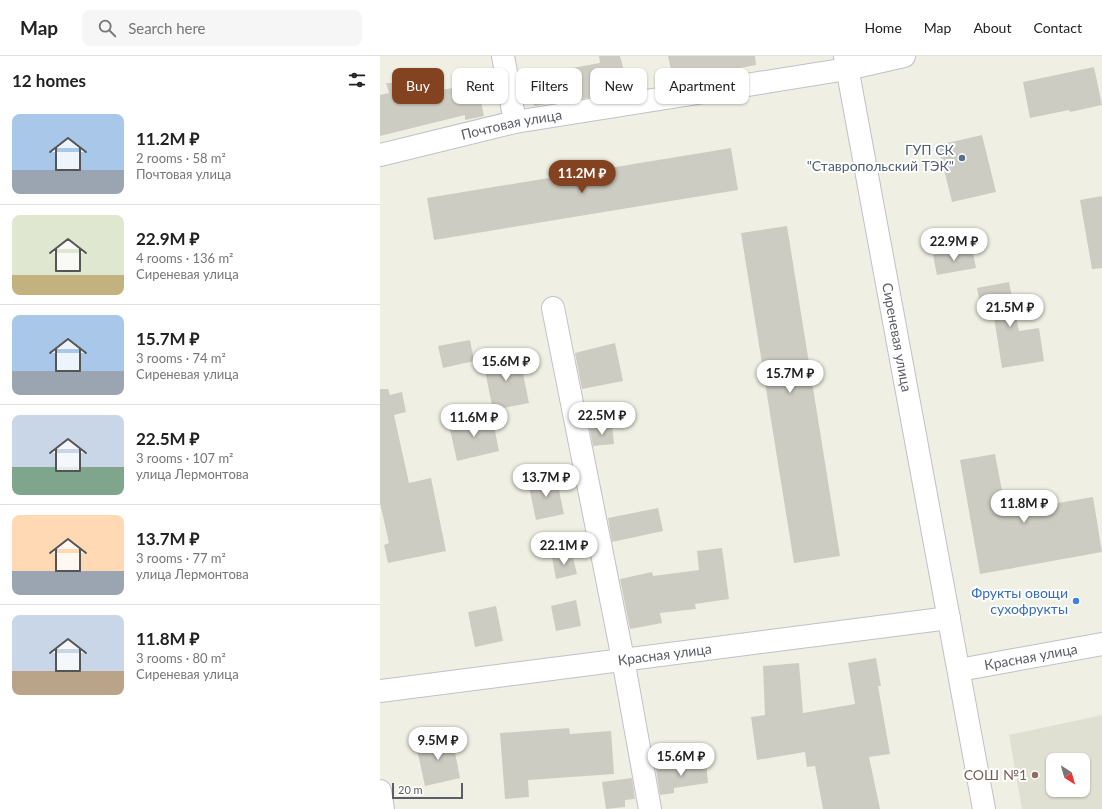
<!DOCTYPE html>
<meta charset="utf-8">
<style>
body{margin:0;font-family:Lato,sans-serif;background:#f6f6f6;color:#222;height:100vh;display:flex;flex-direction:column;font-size:15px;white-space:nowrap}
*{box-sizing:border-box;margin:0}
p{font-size:13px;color:#767676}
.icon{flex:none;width:22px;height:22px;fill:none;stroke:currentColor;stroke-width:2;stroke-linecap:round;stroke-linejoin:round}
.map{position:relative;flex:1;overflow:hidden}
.panel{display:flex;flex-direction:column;background:#fff;width:380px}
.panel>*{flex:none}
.guide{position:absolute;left:12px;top:12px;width:380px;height:36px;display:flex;gap:8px}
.needle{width:26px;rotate:143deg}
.tools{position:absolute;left:666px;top:697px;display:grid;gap:8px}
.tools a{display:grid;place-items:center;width:44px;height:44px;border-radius:8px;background:#fff;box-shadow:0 1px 3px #0004;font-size:20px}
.scale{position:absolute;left:12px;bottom:10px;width:71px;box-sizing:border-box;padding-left:4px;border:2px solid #5b5d66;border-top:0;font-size:11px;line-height:14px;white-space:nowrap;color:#5b5d66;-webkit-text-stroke:3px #fff;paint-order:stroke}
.price{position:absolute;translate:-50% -34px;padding:0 9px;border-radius:14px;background:#fff;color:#222;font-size:13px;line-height:26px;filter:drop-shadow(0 1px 2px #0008)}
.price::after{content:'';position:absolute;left:50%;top:24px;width:12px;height:9px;margin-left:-6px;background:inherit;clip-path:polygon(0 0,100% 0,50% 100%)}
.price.on{background:#834321;color:#fff}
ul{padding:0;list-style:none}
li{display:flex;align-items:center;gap:12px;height:100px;padding:0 12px}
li+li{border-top:1px solid #e0e0e0}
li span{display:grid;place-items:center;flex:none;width:112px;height:80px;border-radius:8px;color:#555}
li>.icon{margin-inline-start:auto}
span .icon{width:48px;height:48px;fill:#fffc;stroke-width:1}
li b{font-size:17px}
h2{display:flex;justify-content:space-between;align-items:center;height:48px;padding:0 12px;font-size:17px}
.chip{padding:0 14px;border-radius:8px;background:#fff;box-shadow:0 1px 3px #0004;font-size:14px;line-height:36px}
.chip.on{background:#834321;color:#fff}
header{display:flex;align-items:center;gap:24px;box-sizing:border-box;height:56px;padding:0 20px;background:#fff;border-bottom:1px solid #e0e0e0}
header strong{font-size:19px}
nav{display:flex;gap:22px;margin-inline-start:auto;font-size:14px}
.search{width:280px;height:36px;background:#f6f6f6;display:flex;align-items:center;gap:10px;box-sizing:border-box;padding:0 14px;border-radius:8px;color:#767676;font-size:15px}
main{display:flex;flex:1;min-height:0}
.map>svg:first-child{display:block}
.education{fill:#dfe0d2;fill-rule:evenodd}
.building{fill:#cdccc2}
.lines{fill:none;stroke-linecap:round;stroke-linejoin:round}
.minor-casing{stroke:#c0c0c8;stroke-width:24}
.minor{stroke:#fff;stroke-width:22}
.service-dot{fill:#5c6f8a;stroke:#fff;stroke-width:1.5}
.shop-dot{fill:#3f7fe0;stroke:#fff;stroke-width:1.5}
.education-dot{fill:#8d6e63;stroke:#fff;stroke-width:1.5}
.labels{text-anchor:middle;stroke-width:4;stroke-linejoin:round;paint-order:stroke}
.street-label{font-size:14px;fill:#5b5d66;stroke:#fff}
.service-label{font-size:14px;fill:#4e5e75;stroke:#fff;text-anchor:end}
.shop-label{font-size:14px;fill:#366cbe;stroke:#fff;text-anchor:end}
.education-label{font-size:14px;fill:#785e54;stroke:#fff;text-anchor:end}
</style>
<header>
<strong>Map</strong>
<div class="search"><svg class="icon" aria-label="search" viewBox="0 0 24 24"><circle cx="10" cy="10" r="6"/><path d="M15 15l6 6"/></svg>Search here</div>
<nav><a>Home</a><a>Map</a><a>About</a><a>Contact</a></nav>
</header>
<main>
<section class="panel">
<h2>12 homes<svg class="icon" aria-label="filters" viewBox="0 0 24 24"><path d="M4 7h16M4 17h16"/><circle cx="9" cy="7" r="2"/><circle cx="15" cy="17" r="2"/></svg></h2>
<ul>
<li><span style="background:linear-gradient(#a9c7e8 70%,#9aa5b1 0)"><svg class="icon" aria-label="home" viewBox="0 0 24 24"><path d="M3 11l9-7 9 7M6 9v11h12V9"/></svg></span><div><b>11.2M ₽</b><p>2 rooms · 58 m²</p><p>Почтовая улица</p></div></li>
<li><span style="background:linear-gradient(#dfe7d0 75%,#c2b280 0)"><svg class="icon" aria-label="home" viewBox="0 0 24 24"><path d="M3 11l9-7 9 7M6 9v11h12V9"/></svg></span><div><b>22.9M ₽</b><p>4 rooms · 136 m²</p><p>Сиреневая улица</p></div></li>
<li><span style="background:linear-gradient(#a9c7e8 70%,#9aa5b1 0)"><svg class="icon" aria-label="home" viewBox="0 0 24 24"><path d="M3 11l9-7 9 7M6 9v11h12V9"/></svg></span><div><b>15.7M ₽</b><p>3 rooms · 74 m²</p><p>Сиреневая улица</p></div></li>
<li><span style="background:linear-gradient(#c9d6e8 65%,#7fa58c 0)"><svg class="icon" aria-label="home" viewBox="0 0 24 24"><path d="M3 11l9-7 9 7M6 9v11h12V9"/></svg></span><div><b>22.5M ₽</b><p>3 rooms · 107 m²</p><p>улица Лермонтова</p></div></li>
<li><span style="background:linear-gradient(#ffd9b3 70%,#9aa5b1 0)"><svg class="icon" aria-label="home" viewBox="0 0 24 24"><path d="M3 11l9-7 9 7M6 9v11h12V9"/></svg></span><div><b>13.7M ₽</b><p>3 rooms · 77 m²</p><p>улица Лермонтова</p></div></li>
<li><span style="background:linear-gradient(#c9d6e8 70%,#b9a48a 0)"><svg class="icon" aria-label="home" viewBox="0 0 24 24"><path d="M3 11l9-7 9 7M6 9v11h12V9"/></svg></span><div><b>11.8M ₽</b><p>3 rooms · 80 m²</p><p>Сиреневая улица</p></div></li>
</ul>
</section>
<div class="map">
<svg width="722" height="753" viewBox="0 0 722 753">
<rect width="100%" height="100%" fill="#eff0e3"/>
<!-- education -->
<path class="education" d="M 722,659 L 722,753 L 642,753 L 629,679 ZM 673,704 L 703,704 L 703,734 L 673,734 Z"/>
<!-- building -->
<g class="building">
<path d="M 219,0 L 240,0 L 248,30 L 214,38 L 214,41 L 154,50 L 149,18 L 169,14 L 170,16 L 220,7 Z"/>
<path d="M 288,0 L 375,0 L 376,9 L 320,20 L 319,17 L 293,23 Z"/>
<path d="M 714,11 L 722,49 L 690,56 L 689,54 L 650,62 L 643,26 Z"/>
<path d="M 60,26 L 62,34 L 97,27 L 104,60 L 85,64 L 85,59 L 0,80 L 0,39 L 9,37 L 6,27 Z"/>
<path d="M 602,79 L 616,136 L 572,146 L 558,89 Z"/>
<path d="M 351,92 L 358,134 L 54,184 L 47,142 Z"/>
<path d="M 722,140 L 722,212 L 712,213 L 700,144 Z"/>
<path d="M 407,170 L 460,500 L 414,507 L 361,177 Z"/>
<path d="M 592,192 L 596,212 L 557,219 L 553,199 Z"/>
<path d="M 629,226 L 639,275 L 659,272 L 664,305 L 622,312 L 613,255 L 602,257 L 597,232 Z"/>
<path d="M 90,284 L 94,305 L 63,312 L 58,290 Z"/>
<path d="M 235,287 L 243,325 L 202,333 L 195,297 Z"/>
<path d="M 139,298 L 149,347 L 113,354 L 103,305 Z"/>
<path d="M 0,333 L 8,333 L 10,339 L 22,336 L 26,356 L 14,359 L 29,427 L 51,422 L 66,495 L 8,507 L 4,489 L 9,487 L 0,447 Z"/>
<path d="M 112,360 L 119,395 L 77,405 L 69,369 Z"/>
<path d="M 232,369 L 234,388 L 213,390 L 210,373 Z"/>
<path d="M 615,398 L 626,456 L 713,441 L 722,496 L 600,518 L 580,404 Z"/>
<path d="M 176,420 L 184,458 L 156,464 L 148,426 Z"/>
<path d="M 278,452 L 283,475 L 232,486 L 228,462 Z"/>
<path d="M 342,492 L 349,543 L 315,548 L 316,553 L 280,557 L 282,567 L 250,573 L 240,523 L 272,516 L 273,520 L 319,514 L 317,495 Z"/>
<path d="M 192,497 L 197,518 L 176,523 L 172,501 Z"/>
<path d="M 196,544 L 201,570 L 176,575 L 171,550 Z"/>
<path d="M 116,550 L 123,585 L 95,591 L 88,556 Z"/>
<path d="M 496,602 L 501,630 L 498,630 L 510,698 L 489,701 L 500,753 L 443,753 L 435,710 L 427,711 L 425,696 L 377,704 L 371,661 L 385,659 L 383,610 L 419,607 L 423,657 L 475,648 L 468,607 Z"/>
<path d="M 189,672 L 190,678 L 231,675 L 234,718 L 148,724 L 149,741 L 125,743 L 120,677 Z"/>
<path d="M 72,681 L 80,722 L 45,730 L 36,689 Z"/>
<path d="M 326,707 L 328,727 L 294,732 L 294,737 L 280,739 L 276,713 Z"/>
<path d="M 252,722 L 255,743 L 245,744 L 245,751 L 226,753 L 222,726 Z"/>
</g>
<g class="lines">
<defs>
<g id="minor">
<path d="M 123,0 L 135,66"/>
<path id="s1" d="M 465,0 L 604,753"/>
<path id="s2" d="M 0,99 L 135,66 L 467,13 L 524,0"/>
<path d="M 173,252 L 243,603 L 270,753"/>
<path id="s3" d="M 579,614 L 722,588"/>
<path id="s4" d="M 0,635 L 569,562"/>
<path d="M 0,735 L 3,753"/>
</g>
</defs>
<!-- minor casing -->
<use href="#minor" class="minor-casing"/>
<!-- minor -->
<use href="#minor" class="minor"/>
</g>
<!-- markers -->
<circle class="service-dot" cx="582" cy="102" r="4"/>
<circle class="shop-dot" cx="696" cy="545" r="4"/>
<circle class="education-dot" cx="655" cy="719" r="4"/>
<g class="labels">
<!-- street labels -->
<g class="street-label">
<text dy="5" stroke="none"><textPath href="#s2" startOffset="135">Почтовая улица</textPath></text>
<text dy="5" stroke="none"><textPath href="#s1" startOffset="286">Сиреневая улица</textPath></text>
<text dy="5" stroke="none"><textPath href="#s4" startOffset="287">Красная улица</textPath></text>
<text dy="5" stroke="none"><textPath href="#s3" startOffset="73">Красная улица</textPath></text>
</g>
<!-- service labels -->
<g class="service-label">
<text x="574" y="99">ГУП СК<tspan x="574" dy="16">"Ставропольский ТЭК"</tspan></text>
</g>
<!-- shop labels -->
<g class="shop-label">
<text x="688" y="542">Фрукты овощи<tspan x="688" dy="16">сухофрукты</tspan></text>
</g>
<!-- education labels -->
<g class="education-label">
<text x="647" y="724">СОШ №1</text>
</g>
</g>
</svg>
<div class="tools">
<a><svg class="needle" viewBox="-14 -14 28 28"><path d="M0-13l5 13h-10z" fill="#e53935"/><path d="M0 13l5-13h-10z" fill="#767676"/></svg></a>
</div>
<div class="scale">20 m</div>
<b class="price on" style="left:202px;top:138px">11.2M ₽</b>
<b class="price" style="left:574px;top:206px">22.9M ₽</b>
<b class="price" style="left:630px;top:272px">21.5M ₽</b>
<b class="price" style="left:126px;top:326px">15.6M ₽</b>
<b class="price" style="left:410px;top:338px">15.7M ₽</b>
<b class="price" style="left:222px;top:380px">22.5M ₽</b>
<b class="price" style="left:94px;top:382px">11.6M ₽</b>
<b class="price" style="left:166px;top:442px">13.7M ₽</b>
<b class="price" style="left:644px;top:468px">11.8M ₽</b>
<b class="price" style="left:184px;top:510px">22.1M ₽</b>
<b class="price" style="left:58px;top:705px">9.5M ₽</b>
<b class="price" style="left:301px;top:721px">15.6M ₽</b>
<div class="guide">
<a class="chip on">Buy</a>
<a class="chip">Rent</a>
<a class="chip">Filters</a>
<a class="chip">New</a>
<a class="chip">Apartment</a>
</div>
</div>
</main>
